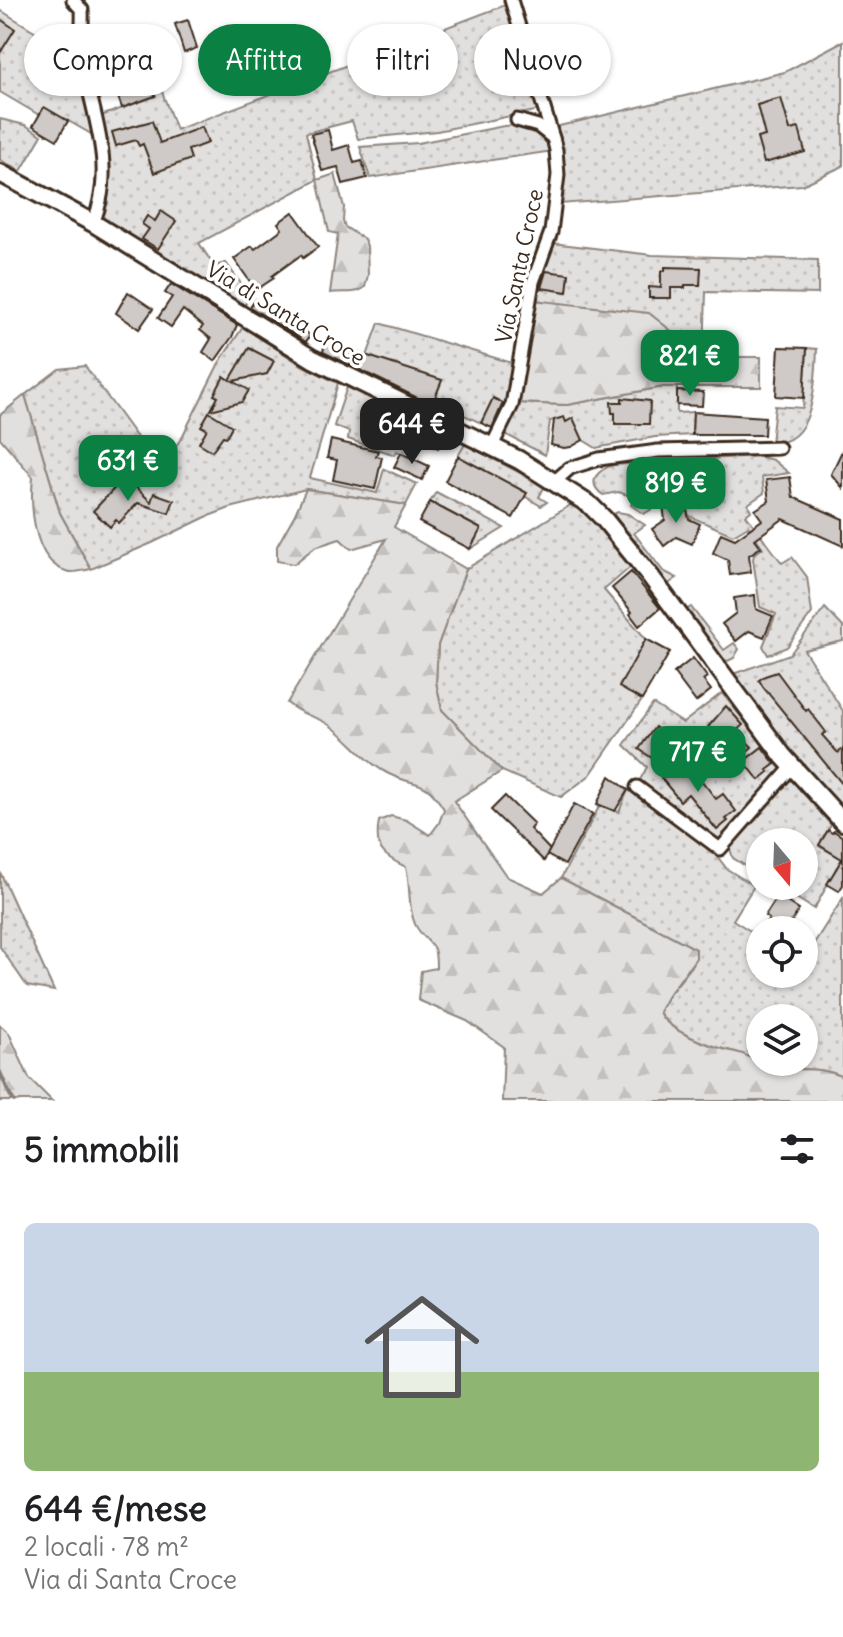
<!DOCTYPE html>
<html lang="it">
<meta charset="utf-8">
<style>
body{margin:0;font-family:Delius,sans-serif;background:#f6f6f6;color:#202124;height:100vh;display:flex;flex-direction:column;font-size:30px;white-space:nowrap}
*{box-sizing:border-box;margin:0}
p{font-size:26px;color:#757577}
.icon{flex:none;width:44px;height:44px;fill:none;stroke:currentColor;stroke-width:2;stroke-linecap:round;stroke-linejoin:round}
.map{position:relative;height:1101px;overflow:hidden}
.drawer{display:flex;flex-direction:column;background:#fff;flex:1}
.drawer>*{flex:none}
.banner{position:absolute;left:24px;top:24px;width:796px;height:72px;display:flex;gap:16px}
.needle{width:52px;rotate:161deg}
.tools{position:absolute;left:746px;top:828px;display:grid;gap:16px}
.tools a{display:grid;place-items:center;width:72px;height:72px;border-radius:50%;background:#fff;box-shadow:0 2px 6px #0004;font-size:40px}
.price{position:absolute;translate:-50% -68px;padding:0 18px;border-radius:16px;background:#0b8043;color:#fff;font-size:26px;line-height:52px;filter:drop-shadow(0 2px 4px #0008)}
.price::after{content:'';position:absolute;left:50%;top:48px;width:24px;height:18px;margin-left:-12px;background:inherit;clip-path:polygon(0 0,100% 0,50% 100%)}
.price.on{background:#222;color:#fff}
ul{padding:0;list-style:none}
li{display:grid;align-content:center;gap:16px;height:424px;padding:0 24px}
li span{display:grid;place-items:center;height:248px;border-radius:12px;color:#555}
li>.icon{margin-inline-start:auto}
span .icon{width:144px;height:144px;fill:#fffc;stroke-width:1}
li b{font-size:34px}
h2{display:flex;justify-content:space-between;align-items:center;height:96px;padding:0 24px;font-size:34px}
.tag{padding:0 28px;border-radius:36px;background:#fff;box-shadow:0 2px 6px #0004;font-size:28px;line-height:72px}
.tag.on{background:#0b8043;color:#fff}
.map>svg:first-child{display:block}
.green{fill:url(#green-dots);stroke:#8e857e;stroke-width:2;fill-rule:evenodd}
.forest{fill:url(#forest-firs);stroke:#8e857e;stroke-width:2}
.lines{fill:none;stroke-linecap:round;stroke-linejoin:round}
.stream{stroke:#887e77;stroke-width:4}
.building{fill:#cfcac7;stroke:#3b2a1e;stroke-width:2}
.minor-casing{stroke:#3b2a1e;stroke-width:17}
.secondary-casing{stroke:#3b2a1e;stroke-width:22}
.minor{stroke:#fff;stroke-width:11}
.secondary{stroke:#fff;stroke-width:16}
.labels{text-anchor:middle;stroke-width:7;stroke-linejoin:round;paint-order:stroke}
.street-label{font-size:22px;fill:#3b2a1e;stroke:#fff}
</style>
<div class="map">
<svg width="843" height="1101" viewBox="0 0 843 1101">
<defs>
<pattern id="green-dots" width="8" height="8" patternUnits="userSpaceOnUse" patternTransform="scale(2)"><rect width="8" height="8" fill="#e2e0de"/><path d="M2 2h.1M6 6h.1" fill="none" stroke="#c3c0be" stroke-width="1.8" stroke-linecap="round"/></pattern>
<pattern id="forest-firs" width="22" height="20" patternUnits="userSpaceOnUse" patternTransform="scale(2)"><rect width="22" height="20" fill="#e2e0de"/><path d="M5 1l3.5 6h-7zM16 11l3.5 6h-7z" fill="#c3c0be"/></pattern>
</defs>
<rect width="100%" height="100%" fill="#fff"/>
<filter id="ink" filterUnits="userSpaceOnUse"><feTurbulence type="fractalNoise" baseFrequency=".0125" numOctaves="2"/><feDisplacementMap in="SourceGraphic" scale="16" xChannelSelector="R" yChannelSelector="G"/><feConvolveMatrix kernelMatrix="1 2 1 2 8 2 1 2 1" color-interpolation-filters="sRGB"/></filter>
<g filter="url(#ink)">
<!-- green -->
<g class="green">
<path d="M 508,4 L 540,110 L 437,131 L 358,139 L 352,121 L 306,133 L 317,180 L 199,243 L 214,266 L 226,263 L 250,296 L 243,308 L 102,220 C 116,185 108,151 101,116 L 156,96 L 146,66 L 152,64 L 176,130 Z"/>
<path d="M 0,10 L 77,57 L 93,135 L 44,107 L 39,115 L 0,92 Z"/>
<path d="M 843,41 L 843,166 L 802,185 L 560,204 L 562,180 L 555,127 L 785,72 Z"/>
<path d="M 0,119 L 25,125 L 42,135 L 21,171 L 0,160 Z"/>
<path d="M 518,125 C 537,130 544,133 553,151 L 370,178 L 360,147 L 418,143 L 504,126 Z"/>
<path d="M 552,243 L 652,255 L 818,260 L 818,294 L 706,292 L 704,357 L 688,345 L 533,300 L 536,285 Z"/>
<path d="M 524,293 L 527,294 L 508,406 L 493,399 L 481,423 L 434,401 L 442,380 L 367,356 L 379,323 L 512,363 Z"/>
<path d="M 243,327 L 303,366 L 338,383 L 310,478 L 377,493 L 384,469 L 417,484 L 406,505 L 306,489 L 230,508 L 206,517 L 152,543 L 91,569 L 60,513 L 25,395 L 59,369 L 85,366 L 160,469 L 182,437 L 219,363 Z"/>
<path d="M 807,348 L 817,349 C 815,380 816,445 771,443 L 775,406 L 803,408 Z"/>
<path d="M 347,387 L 383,403 L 379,412 L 405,425 L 402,431 L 419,439 L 410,457 L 397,451 L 395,455 L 348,439 L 349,432 L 334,426 Z"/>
<path d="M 663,387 L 677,387 L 677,413 L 693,412 L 692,435 L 655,437 L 596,448 L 583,440 L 563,418 L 550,421 L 545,455 L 503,433 L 517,403 L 567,405 Z"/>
<path d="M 465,444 L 545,486 L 539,497 L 547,502 L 541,506 L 458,456 Z"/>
<path d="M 757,456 L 773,460 L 789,473 L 762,477 L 764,493 L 748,504 L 751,511 L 746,515 L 782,563 L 792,557 L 807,577 L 812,613 L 787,647 L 768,655 L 763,646 L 776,614 L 760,607 L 753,559 L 754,554 L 763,548 L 748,526 L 733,535 L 691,517 L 688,514 L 686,499 L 661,503 L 644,514 L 631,505 L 634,497 L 618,492 L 603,495 C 586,483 597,470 613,465 Z"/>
<path d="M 436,492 L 504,528 L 470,549 L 481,529 L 430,502 Z"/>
<path d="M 574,503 L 586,510 L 633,565 L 604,590 L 646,639 L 620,687 L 642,700 L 590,775 L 561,797 L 502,771 L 442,710 L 436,682 L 438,645 L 466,569 Z"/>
<path d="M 618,512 L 628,514 L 645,525 L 634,533 L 663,571 L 677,578 L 667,585 L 613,514 Z"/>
<path d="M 691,607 L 724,650 L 734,643 L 739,649 L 734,658 L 728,661 L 722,659 L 686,610 Z"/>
<path d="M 825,608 L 843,627 L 843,641 L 804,650 L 843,711 L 843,811 L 791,755 L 730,675 L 790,654 Z"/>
<path d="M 722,693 L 784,770 L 719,840 L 640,780 L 647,767 L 624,745 L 653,704 L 683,723 Z"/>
<path d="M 790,776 L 831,825 L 819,846 L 842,859 L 814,909 L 777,886 L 804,886 L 804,842 L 760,842 L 760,875 L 733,858 L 729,846 Z"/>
<path d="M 628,790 L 699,840 L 716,855 L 727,869 L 754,886 L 733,920 L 760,937 L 760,941 L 752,955 L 760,961 L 760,974 L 782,974 L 791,979 L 795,974 L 804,974 L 804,959 L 843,898 L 843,1077 C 818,1065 800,1071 775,1069 C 763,1068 757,1061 747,1056 C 740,1052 730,1051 723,1049 C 703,1043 669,1031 659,1012 L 667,997 L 692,966 L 696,949 L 561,878 L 600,805 L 619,812 ZM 760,1018 L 804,1018 L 804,1062 L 760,1062 Z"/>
<path d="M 0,872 L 54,991 L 27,986 L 0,947 Z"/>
</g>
<!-- forest -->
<g class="forest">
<path d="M 335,174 L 344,207 L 343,221 L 345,227 L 364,239 L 367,246 L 368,275 L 365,287 C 357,295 341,291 330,293 L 338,234 L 329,232 L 317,180 Z"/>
<path d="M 533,300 L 649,313 L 704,357 L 761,357 L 761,387 L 663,387 L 567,405 L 517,403 Z"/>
<path d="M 25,395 L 60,513 L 91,569 C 84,570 73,574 66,571 C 33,561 30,505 33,477 L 0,438 L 0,415 Z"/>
<path d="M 306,489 L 406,505 L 394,527 L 466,569 L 438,645 L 436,682 L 442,710 L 502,771 L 454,801 L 507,877 L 543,893 L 561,878 L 696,949 L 696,958 L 667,997 L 659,1012 C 668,1031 703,1043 723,1049 C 730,1051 740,1052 747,1056 C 757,1061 762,1068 775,1069 C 800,1071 818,1065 843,1077 L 843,1101 L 502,1101 L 504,1047 L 467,1021 L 418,1000 L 421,971 L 436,968 C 436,963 436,954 434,949 C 430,941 419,934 415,924 C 407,906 411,885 406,867 C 382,856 374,848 379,821 L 391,816 L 406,820 L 430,835 L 439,823 L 444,809 C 424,777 418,788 389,774 C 364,762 349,736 326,723 C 312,715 301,715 287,703 L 386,539 L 351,549 L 340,539 L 315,547 L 294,564 L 277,561 L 277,546 L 295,514 Z"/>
<path d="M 0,1025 L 9,1033 L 29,1078 L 52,1101 L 0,1101 Z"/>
</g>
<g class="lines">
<!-- stream -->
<path class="stream" d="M 0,1072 L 10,1095 L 14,1101"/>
</g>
<!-- building -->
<g class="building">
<path d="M 0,19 L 15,29 L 0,53 Z"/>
<path d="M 188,20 L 197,48 L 184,53 L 175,24 Z"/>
<path d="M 39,41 L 71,63 L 69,65 L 75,69 L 73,73 L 75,74 L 68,85 L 33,63 L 34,61 L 28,57 Z"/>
<path d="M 151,82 L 155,96 L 122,108 L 117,94 Z"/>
<path d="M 781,98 L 790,130 L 799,128 L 805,152 L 764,163 L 757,138 L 765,136 L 757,105 Z"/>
<path d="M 44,107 L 68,121 L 57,140 L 33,126 Z"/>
<path d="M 152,121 L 160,143 L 202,127 L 208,143 L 188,150 L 191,159 L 154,173 L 143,144 L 139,146 L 136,140 L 116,146 L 112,132 Z"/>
<path d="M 328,130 L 333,150 L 349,145 L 354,163 L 362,161 L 367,178 L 343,184 L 338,167 L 322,171 L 311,134 Z"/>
<path d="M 161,211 L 176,221 L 158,249 L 142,239 L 149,229 L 142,224 L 147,216 L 155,221 Z"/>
<path d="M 293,212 L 318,247 L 303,258 L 301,255 L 272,276 L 274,278 L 256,290 L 234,259 L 252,246 L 255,249 L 282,229 L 278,223 Z"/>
<path d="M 665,267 L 701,268 L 700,285 L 685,285 L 685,288 L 671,288 L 671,298 L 649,298 L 649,287 L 661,288 L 661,271 L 665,271 Z"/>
<path d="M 546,271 L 569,274 L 567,292 L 541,288 Z"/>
<path d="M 171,284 L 237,325 L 232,337 L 215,361 L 203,352 L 211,339 L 200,330 L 203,326 L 183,310 L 171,327 L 158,318 L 172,297 L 165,293 Z"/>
<path d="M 128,292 L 153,309 L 139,329 L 116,313 Z"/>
<path d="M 256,299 L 310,335 L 306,342 L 250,307 Z"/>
<path d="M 325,342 L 442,380 L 432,405 L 323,352 Z"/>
<path d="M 779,347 L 807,348 L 804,398 L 776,396 Z"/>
<path d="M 249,348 L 274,361 L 267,374 L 233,381 L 249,390 L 242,402 L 211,410 L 218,397 L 214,395 L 224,376 L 230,380 Z"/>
<path d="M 677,391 L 703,392 L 702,406 L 677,405 Z"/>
<path d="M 493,398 L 503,403 L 492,428 L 481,423 Z"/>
<path d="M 622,398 L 650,401 L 649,424 L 615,424 L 615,413 L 612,413 L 611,402 L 622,402 Z"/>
<path d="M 382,405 L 444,435 L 438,448 L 402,431 L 405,425 L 379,412 Z"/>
<path d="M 209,412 L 232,426 L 226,437 L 223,436 L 212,451 L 199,443 L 207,429 L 201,426 Z"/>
<path d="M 693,412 L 765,417 L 764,435 L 692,435 Z"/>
<path d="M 564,417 L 566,422 L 573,418 L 583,440 L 571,447 L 564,448 L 551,445 L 554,420 Z"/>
<path d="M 331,440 L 378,451 L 376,456 L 382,457 L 375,489 L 333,480 L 337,460 L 327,458 Z"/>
<path d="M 843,449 L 843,488 L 831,474 Z"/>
<path d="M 401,453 L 429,466 L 422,480 L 394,467 Z"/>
<path d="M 458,456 L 527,493 L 513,518 L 445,481 Z"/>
<path d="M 125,477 L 151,502 L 154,493 L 174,500 L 169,513 L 138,503 L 119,523 L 116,520 L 110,527 L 93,511 Z"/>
<path d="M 790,477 L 793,497 L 843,519 L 843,546 L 783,519 L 755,539 L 761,547 L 749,555 L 751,572 L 730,575 L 728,560 L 713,553 L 721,533 L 735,539 L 762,520 L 755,510 L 769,501 L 766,480 Z"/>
<path d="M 430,502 L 481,529 L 470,549 L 419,522 Z"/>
<path d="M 685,502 L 689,519 L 700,524 L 692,544 L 676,537 L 664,546 L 652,529 L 665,520 L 663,505 Z"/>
<path d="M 631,572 L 660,608 L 639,626 L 630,614 L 632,612 L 612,588 Z"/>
<path d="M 755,595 L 756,609 L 773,616 L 764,637 L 749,631 L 736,641 L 722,624 L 736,613 L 734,598 Z"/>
<path d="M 646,639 L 670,652 L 642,700 L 619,687 Z"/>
<path d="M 693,658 L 707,677 L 703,680 L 711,690 L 696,702 L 674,673 Z"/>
<path d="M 777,672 L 806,711 L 808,709 L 826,732 L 822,735 L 838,753 L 843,749 L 843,785 L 763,687 L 759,680 L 765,676 Z"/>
<path d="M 726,706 L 743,725 L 736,731 L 752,747 L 745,753 L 729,737 L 725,742 L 708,727 Z"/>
<path d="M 655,727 L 664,734 L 662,737 L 667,741 L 653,759 L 639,749 Z"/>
<path d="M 762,747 L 775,764 L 767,770 L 769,772 L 759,780 L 744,761 Z"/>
<path d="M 684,758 L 716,799 L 723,794 L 736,811 L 726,819 L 728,821 L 717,830 L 688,794 L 680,801 L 661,778 Z"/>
<path d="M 610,776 L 628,790 L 615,811 L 597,804 Z"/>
<path d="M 505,796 L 534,824 L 530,829 L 550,850 L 544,861 L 491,810 Z"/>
<path d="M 574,804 L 593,814 L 565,865 L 547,855 Z"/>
<path d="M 828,830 L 832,833 L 834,831 L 843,837 L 843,885 L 839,891 L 827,884 L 842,859 L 819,845 Z"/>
<path d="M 778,896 L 799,910 L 786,930 L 762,930 L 769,919 L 765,916 Z"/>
</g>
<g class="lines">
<defs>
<g id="minor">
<path d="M 73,0 L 82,10 C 83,25 80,39 82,54 C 90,112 118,164 93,223"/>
<path d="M 511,0 L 553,138"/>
<path d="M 492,446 L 512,405 L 533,282 L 551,232 L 558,175 L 556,150 L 553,138 L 538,126 L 517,120"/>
<path d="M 555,481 L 570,468 L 599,459 L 658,451 L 779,448"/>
<path d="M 637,787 L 720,849 L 792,767"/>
</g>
<path id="secondary" d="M 0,173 L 93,223 L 313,359 L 519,460 L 590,505 L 604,519 L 651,577 L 783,756 L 843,822"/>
</defs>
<!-- minor casing -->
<use href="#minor" class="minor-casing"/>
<!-- secondary casing -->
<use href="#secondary" class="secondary-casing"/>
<!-- minor -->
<use href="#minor" class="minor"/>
<!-- secondary -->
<use href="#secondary" class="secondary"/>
</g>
</g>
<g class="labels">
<!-- street labels -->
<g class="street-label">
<text transform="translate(519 266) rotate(-78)" y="8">Via Santa Croce</text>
<text transform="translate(286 313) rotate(31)" y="8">Via di Santa Croce</text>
</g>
</g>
</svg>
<div class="tools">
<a><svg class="needle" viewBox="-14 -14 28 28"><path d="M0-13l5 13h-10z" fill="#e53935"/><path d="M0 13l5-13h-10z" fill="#757577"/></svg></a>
<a><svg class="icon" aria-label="locate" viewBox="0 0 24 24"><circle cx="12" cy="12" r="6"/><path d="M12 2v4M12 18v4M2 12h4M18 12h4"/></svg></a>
<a><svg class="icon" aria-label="layers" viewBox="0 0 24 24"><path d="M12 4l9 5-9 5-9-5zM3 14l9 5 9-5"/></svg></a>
</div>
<b class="price" style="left:690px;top:398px">821 €</b>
<b class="price on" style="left:412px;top:466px">644 €</b>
<b class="price" style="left:128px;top:503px">631 €</b>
<b class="price" style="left:676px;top:525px">819 €</b>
<b class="price" style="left:698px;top:794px">717 €</b>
<div class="banner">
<a class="tag">Compra</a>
<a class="tag on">Affitta</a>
<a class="tag">Filtri</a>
<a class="tag">Nuovo</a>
</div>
</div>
<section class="drawer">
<h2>5 immobili<svg class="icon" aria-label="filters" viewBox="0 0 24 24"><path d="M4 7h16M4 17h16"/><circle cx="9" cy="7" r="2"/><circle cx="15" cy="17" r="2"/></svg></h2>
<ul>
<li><span style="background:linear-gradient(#c9d6e8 60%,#8fb573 0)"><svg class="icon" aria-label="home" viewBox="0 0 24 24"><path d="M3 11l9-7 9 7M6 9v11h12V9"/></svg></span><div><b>644 €/mese</b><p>2 locali · 78 m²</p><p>Via di Santa Croce</p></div></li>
</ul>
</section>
